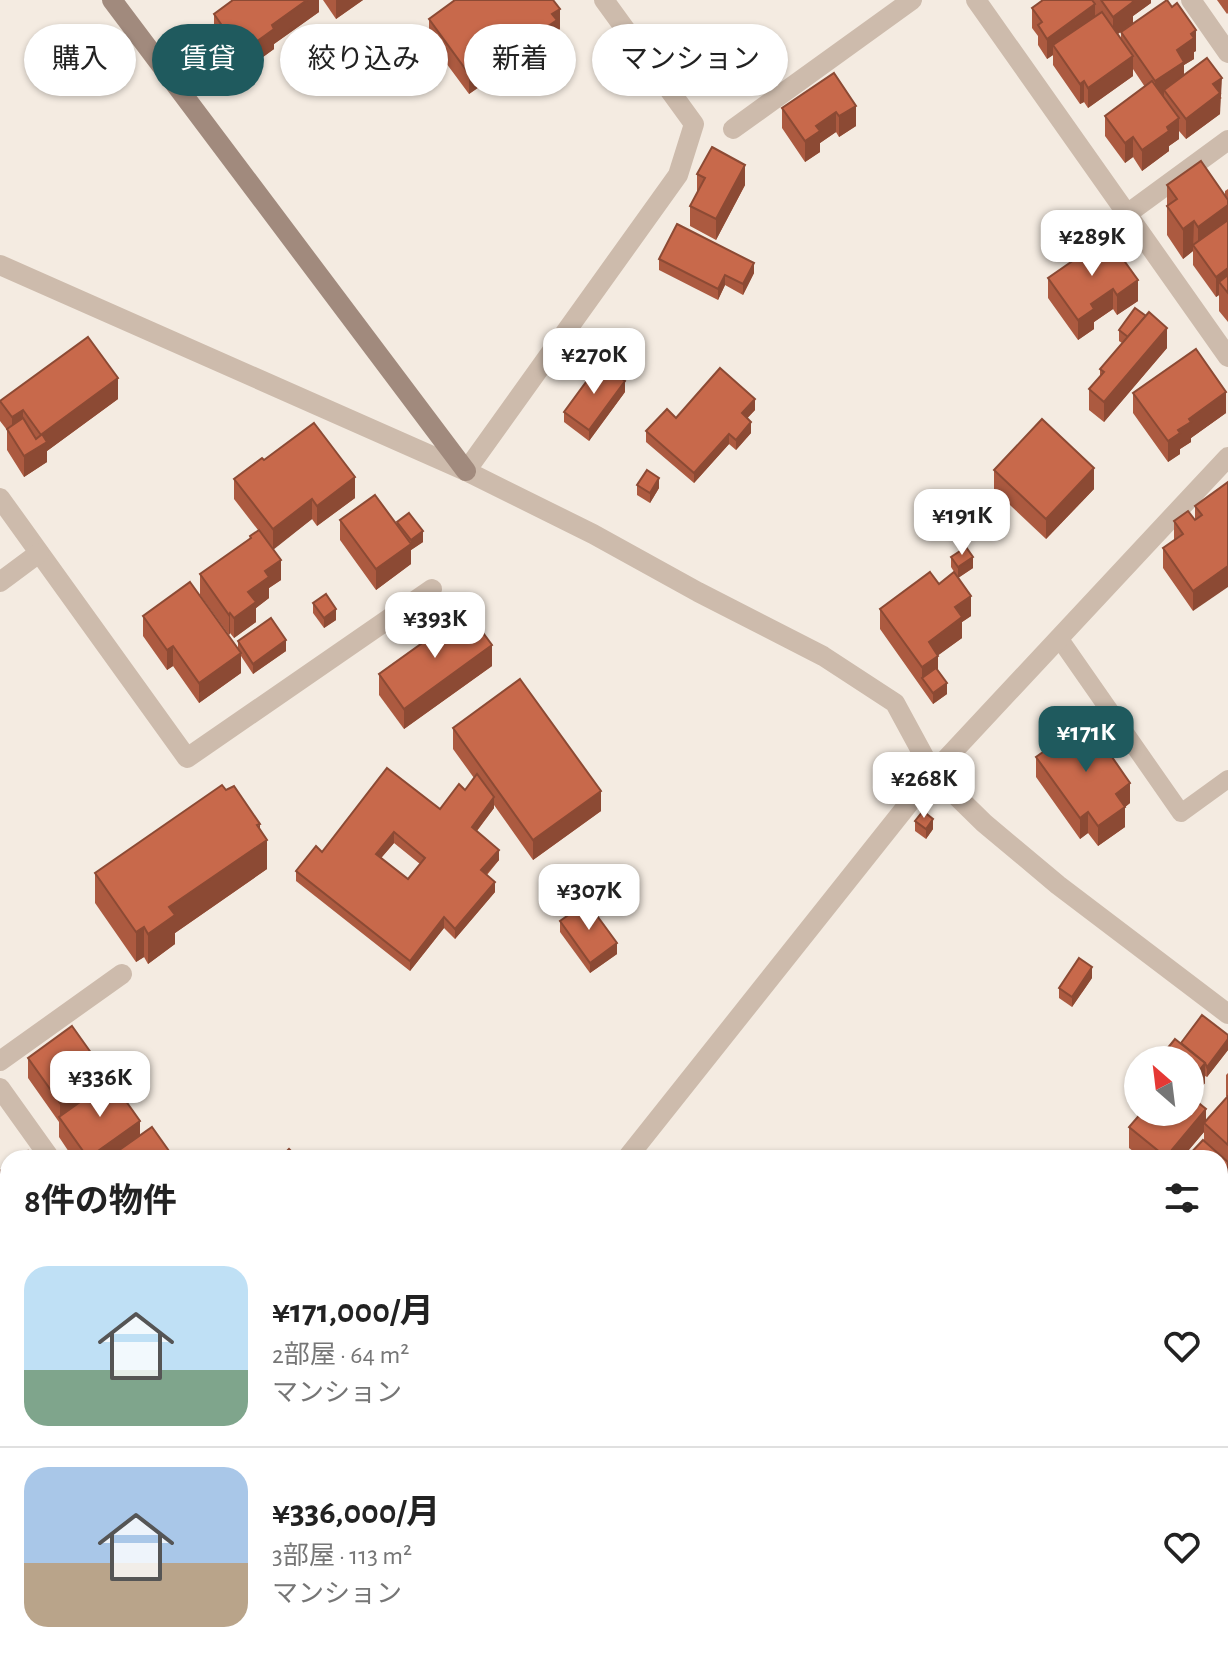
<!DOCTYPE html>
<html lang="ja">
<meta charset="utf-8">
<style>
body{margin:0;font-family:"Alegreya Sans","Noto Sans JP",sans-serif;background:#f6f6f6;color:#222;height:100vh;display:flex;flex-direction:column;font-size:30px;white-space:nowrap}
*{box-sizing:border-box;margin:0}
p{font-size:26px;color:#767676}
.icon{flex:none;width:44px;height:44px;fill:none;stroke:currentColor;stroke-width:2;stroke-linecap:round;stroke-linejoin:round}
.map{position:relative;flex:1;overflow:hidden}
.drawer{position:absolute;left:0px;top:1150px;width:1228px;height:512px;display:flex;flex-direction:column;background:#fff;border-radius:24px 24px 0 0;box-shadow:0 2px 6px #0004}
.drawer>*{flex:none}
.hud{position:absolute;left:24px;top:24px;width:800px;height:72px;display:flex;gap:16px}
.needle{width:52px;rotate:332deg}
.buttons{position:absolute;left:1124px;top:1046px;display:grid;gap:16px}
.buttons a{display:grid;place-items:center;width:80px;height:80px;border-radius:50%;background:#fff;box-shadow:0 2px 6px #0004;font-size:40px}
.price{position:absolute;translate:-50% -68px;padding:0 18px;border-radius:16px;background:#fff;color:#222;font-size:26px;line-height:52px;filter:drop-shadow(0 2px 4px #0008)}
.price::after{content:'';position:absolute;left:50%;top:48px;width:24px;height:18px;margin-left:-12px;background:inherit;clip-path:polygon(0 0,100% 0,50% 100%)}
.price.on{background:#1f5a5e;color:#fff}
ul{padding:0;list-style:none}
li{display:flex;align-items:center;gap:24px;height:200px;padding:0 24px}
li+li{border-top:2px solid #e0e0e0}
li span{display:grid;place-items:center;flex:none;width:224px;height:160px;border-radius:24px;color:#555}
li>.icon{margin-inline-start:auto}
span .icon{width:96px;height:96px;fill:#fffc;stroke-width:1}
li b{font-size:34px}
h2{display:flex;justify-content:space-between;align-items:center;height:96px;padding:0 24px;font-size:34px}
.pill{padding:0 28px;border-radius:36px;background:#fff;box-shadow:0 2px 6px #0004;font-size:28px;line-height:72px}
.pill.on{background:#1f5a5e;color:#fff}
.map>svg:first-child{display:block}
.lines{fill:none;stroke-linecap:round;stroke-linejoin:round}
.lane{stroke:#cdbbac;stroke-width:18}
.street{stroke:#cdbbac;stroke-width:20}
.secondary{stroke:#a18a7d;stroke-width:20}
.wall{fill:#ac5a40;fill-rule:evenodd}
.shaded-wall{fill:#8c4a34}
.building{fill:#c8694b;stroke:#8c4a34;stroke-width:2;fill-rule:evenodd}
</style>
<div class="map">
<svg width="1228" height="1662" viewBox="0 0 1228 1662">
<rect width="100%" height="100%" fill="#f4ebe1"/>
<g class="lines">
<!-- lane -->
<g class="lane">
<path d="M 1059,638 L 1181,813 L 1228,779"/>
<path d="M 408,1654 L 415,1662"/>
</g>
<!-- street -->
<g class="street">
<path d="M 976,0 L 1228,357"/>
<path d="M 1191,0 L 1228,53"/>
<path d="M 733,129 L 912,0"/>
<path d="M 1127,214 L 1228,140"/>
<path d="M 0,265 L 466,471 L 593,534 L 698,592 L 823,656 L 895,703 L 933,773 L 984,823 L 1058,885 L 1228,1014"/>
<path d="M 466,471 L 678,175 L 694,124 L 604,0"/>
<path d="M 0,498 L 187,758 L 432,589"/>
<path d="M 0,582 L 39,553"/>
<path d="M 0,1061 L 122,974"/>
<path d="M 0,1088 L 50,1158"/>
<path d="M 627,1158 L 933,773 L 1228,457"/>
<path d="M 0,1359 L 8,1370"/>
<path d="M 1220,1601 L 1228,1613"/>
<path d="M 200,1662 L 215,1654"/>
</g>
<!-- secondary -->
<path class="secondary" d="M 112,0 L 466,471"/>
</g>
<!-- wall -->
<g class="wall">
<path d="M 319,0 L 319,12 L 274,44 L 274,49 L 241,73 L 214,34 L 214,14 Z"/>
<path d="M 323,0 L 363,0 L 336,19 Z"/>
<path d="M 1043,0 L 1151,0 L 1151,3 L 1133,16 L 1133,23 L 1118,34 L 1121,39 L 1121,32 L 1196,51 L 1194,52 L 1194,59 L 1184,65 L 1184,75 L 1222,98 L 1220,99 L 1220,114 L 1186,139 L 1179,131 L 1179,139 L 1169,146 L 1169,151 L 1142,171 L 1133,157 L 1125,163 L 1105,136 L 1105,116 L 1145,87 L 1133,69 L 1133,76 L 1088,108 L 1084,102 L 1080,104 L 1053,65 L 1053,55 L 1047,59 L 1038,45 L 1038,36 L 1032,28 L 1032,8 Z"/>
<path d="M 1217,0 L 1228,0 L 1228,13 L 1227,14 Z"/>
<path d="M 429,19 L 560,29 L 557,31 L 557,41 L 509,74 L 505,69 L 469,94 L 429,40 Z"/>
<path d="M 834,73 L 856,126 L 839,137 L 836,132 L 820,143 L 820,152 L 805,162 L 782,128 L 782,108 Z"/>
<path d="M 697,174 L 745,185 L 716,240 L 690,226 L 690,206 L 697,193 Z"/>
<path d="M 1167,185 L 1225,196 L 1225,191 L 1228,189 L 1228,322 L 1219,311 L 1219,295 L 1216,297 L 1193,265 L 1193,251 L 1183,259 L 1167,235 Z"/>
<path d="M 1107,237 L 1138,301 L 1117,315 L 1113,309 L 1094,322 L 1094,329 L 1078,340 L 1048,298 L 1048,278 Z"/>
<path d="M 659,259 L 754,273 L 743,295 L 725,285 L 718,300 L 659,270 Z"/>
<path d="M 1119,330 L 1167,348 L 1104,422 L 1089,410 L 1089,389 L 1100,377 L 1100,369 L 1122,343 L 1119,341 Z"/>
<path d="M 625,392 L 589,441 L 564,422 L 564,412 Z"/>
<path d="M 1133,393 L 1226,413 L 1191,438 L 1191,442 L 1180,449 L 1180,454 L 1168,462 L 1133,413 Z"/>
<path d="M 118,399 L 47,451 L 47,462 L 24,477 L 7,450 L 7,430 L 0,421 L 0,401 Z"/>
<path d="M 755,410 L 747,418 L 751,433 L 736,450 L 729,444 L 694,483 L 646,442 L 646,431 L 676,418 Z"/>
<path d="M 264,460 L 355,498 L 317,526 L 312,519 L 273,549 L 281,580 L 269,588 L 269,598 L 256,608 L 256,622 L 234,638 L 230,633 L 229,635 L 200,595 L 200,574 L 250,539 L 250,536 L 258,530 L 234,499 L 234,479 Z"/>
<path d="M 994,470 L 1094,489 L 1046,539 L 994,490 Z"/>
<path d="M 1228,482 L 1193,611 L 1163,568 L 1163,548 L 1174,541 L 1174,521 L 1195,520 L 1195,506 Z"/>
<path d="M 637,485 L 659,488 L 650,503 L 637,495 Z"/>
<path d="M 340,520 L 397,525 L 397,522 L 423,542 L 411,550 L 411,564 L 376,590 L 340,540 Z"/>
<path d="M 951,557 L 973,568 L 958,578 L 951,567 Z"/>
<path d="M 939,584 L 971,616 L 962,622 L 962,638 L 938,655 L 938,671 L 947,694 L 933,704 L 880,629 L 880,609 Z"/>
<path d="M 313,603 L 336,620 L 324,628 L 313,613 Z"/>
<path d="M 143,616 L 238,648 L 238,641 L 286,651 L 253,674 L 241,656 L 241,673 L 199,703 L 173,666 L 167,670 L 143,636 Z"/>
<path d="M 492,666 L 404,729 L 379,695 L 379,674 Z"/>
<path d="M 453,728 L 601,811 L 533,860 L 494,805 L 494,808 L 477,831 L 499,860 L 487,875 L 495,892 L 455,939 L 444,928 L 410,971 L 296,881 L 296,871 L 322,852 L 440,809 L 465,790 L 474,778 L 453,749 ZM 394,843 L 420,864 L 408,879 L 381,858 Z"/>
<path d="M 1036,757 L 1130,803 L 1125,807 L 1125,827 L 1098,846 L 1088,833 L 1080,839 L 1036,777 Z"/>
<path d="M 915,821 L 933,829 L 926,839 L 915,831 Z"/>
<path d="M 260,830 L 267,869 L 175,933 L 175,944 L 148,964 L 144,957 L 136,962 L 95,903 L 95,873 Z"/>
<path d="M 560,921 L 617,954 L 590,973 L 560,932 Z"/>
<path d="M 1092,978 L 1072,1007 L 1059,998 L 1059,988 Z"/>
<path d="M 1228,1035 L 1228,1050 L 1207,1077 L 1205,1076 L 1205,1083 L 1193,1099 L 1206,1121 L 1227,1097 L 1226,1096 L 1226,1075 L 1228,1073 L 1228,1227 L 1224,1232 L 1220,1229 L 1220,1158 L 1204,1141 L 1204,1132 L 1182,1158 L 1142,1158 L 1129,1148 L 1129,1127 L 1190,1112 L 1181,1043 Z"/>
<path d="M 28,1058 L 104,1085 L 140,1136 L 174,1158 L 73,1158 L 59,1137 L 59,1122 L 28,1078 Z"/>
<path d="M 0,1171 L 8,1270 L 0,1276 Z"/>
<path d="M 475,1654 L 588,1654 L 588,1661 L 480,1662 L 475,1656 Z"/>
</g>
<!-- shaded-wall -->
<g class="shaded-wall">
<path d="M 307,0 L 319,0 L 319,12 L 274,44 L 274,49 L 241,73 L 241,53 L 272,25 Z"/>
<path d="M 336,0 L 363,0 L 336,19 Z"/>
<path d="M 1130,0 L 1151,0 L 1151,3 L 1133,16 L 1133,23 L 1113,37 L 1113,17 Z"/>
<path d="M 1095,4 L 1095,24 L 1053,45 L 1053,55 L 1047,59 L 1047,39 Z"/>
<path d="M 560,9 L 560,29 L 557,31 L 557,41 L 509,74 L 509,53 L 552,14 Z"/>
<path d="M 1196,30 L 1196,51 L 1194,52 L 1194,59 L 1184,65 L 1184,82 L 1164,90 L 1164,96 L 1155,102 L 1155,81 L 1177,50 L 1191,34 Z"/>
<path d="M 505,49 L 505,69 L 469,94 L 469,74 Z"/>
<path d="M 1133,56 L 1133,76 L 1088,108 L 1088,88 Z"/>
<path d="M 1222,78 L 1220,114 L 1186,139 L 1186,119 L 1213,84 Z"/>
<path d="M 1084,81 L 1084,102 L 1080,104 L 1080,84 Z"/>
<path d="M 856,106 L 856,126 L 839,137 L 839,116 Z"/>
<path d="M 836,112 L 836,132 L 820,143 L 820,152 L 805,162 L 805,141 L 816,126 Z"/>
<path d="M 1179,118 L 1179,139 L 1169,146 L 1169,151 L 1142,171 L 1142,150 L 1167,127 Z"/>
<path d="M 1133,137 L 1133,157 L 1125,163 L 1125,143 Z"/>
<path d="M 745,165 L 745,185 L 716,240 L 716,219 Z"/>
<path d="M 1228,205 L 1228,234 L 1198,252 L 1198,227 Z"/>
<path d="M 1194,221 L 1193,251 L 1183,259 L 1183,229 Z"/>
<path d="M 754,263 L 754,273 L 743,295 L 743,284 Z"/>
<path d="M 1228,268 L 1228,289 L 1219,282 L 1219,295 L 1216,297 L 1216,277 Z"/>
<path d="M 725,275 L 725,285 L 718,300 L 718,289 Z"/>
<path d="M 1138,280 L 1138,301 L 1117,315 L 1117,295 Z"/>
<path d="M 1113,289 L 1113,309 L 1094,322 L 1094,329 L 1078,340 L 1078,320 L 1091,304 Z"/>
<path d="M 1167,328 L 1167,348 L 1104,422 L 1104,402 Z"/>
<path d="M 118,378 L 118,399 L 47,451 L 47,462 L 24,477 L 24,456 L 42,434 Z"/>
<path d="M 625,381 L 625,392 L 589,441 L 589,430 Z"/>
<path d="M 1226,392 L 1226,413 L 1191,438 L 1191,442 L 1180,449 L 1180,454 L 1168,462 L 1168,441 L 1189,419 Z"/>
<path d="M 755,399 L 755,410 L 742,424 L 742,413 Z"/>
<path d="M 23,410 L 23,430 L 12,438 L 12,417 Z"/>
<path d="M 751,422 L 751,433 L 736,450 L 736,440 Z"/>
<path d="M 729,434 L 729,444 L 694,483 L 694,473 Z"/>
<path d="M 1094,468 L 1094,489 L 1046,539 L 1046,519 Z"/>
<path d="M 355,477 L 355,498 L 317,526 L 317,506 Z"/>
<path d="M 659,478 L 659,488 L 650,503 L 650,493 Z"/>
<path d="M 312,499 L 312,519 L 273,550 L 273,529 Z"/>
<path d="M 423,531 L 423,542 L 411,550 L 411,540 Z"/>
<path d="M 411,544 L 411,564 L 376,590 L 376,569 Z"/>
<path d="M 973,557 L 973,568 L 958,578 L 958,567 Z"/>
<path d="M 281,560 L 281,580 L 269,588 L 269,598 L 256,608 L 256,622 L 234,638 L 234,618 L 248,592 L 265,571 Z"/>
<path d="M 1228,566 L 1228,587 L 1193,611 L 1193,591 Z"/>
<path d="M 971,596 L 971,616 L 962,622 L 962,638 L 929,662 L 929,642 L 955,607 Z"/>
<path d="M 336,609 L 336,620 L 324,628 L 324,618 Z"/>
<path d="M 230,613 L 230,633 L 229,635 L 229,615 Z"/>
<path d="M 286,640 L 286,651 L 253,674 L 253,664 Z"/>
<path d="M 492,645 L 492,666 L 404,729 L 404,709 Z"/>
<path d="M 173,646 L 173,666 L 167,670 L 167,650 Z"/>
<path d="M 241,653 L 241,673 L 199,703 L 199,683 Z"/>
<path d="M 938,656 L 938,676 L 922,678 L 922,687 L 922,667 Z"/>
<path d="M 947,683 L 947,694 L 933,704 L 933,693 Z"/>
<path d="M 1130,783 L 1130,803 L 1125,807 L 1125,827 L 1098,846 L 1098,826 L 1116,794 Z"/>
<path d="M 601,791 L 601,811 L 533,860 L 533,840 Z"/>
<path d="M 494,797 L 494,808 L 472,837 L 472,827 Z"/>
<path d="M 1088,812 L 1088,833 L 1080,839 L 1080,818 Z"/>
<path d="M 933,819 L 933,829 L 926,839 L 926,829 Z"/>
<path d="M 260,824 L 260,845 L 267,840 L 267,869 L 175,933 L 175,944 L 148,964 L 148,934 L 169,907 Z"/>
<path d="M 394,832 L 394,843 L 376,864 L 376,854 Z"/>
<path d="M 499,850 L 499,860 L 481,880 L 481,870 Z"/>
<path d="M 495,882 L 495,892 L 455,939 L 455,929 Z"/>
<path d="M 444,917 L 444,928 L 410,971 L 410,961 Z"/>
<path d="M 144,927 L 144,957 L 136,962 L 136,932 Z"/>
<path d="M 617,943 L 617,954 L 590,973 L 590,963 Z"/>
<path d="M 1092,967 L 1092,978 L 1072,1007 L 1072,997 Z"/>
<path d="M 1228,1039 L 1228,1050 L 1207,1077 L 1207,1067 Z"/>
<path d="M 1205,1063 L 1205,1083 L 1190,1103 L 1190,1082 Z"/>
<path d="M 104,1071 L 104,1091 L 60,1118 L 60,1103 Z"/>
<path d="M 1206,1109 L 1206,1125 L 1204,1123 L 1204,1132 L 1182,1158 L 1166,1158 Z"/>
<path d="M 140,1121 L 140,1141 L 116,1158 L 88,1158 Z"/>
<path d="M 1228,1217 L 1228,1227 L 1224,1232 L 1224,1222 Z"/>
<path d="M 8,1223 L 8,1243 L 4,1246 L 4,1225 Z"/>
<path d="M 8,1250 L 8,1270 L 0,1276 L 0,1256 Z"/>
<path d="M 572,1654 L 588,1654 L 588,1661 L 562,1662 Z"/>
</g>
<!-- building -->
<g class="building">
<path d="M 233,0 L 307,0 L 272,25 L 274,29 L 241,53 L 214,14 Z"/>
<path d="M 455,0 L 553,0 L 560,9 L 552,14 L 557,20 L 509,53 L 505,49 L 469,74 L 429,19 Z"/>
<path d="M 1043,0 L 1092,0 L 1095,4 L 1047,39 L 1038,25 L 1042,22 L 1032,8 Z"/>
<path d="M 1101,0 L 1132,0 L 1133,2 L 1113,17 Z"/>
<path d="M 1167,0 L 1172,7 L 1177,3 L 1196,30 L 1191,34 L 1194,38 L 1177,50 L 1184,62 L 1155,81 L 1121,32 Z"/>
<path d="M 1102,12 L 1133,56 L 1088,88 L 1084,81 L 1080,84 L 1053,45 Z"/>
<path d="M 1207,58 L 1222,78 L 1213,84 L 1220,93 L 1186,119 L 1164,90 Z"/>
<path d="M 834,73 L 856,106 L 839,116 L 836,112 L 816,126 L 820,131 L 805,141 L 782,108 Z"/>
<path d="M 1152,81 L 1179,118 L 1167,127 L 1169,131 L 1142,150 L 1133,137 L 1125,143 L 1105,116 Z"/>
<path d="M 712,147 L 745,165 L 716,219 L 690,206 L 705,178 L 697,174 Z"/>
<path d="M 1201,161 L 1228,200 L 1228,205 L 1198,227 L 1194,221 L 1183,229 L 1167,206 L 1177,199 L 1167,185 Z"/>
<path d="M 1228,220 L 1228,268 L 1216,277 L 1193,245 Z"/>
<path d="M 677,224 L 754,263 L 743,284 L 725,275 L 718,289 L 659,259 Z"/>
<path d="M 1107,237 L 1138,280 L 1117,295 L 1113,289 L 1091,304 L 1094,309 L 1078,320 L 1048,278 Z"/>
<path d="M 1228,275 L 1228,293 L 1219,282 Z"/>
<path d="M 1135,308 L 1146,316 L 1128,337 L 1119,330 Z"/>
<path d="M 1149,312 L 1167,328 L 1104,402 L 1089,389 L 1104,372 L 1100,369 Z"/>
<path d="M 88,337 L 118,378 L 42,434 L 47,442 L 24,456 L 7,429 L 23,418 L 36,439 L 41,435 L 23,410 L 12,417 L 0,401 Z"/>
<path d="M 1196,349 L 1226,392 L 1189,419 L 1191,422 L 1178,430 L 1180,433 L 1168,441 L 1133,393 Z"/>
<path d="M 600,363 L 625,381 L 589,430 L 564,412 Z"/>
<path d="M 720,368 L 755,399 L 742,413 L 751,422 L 736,440 L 729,434 L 694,473 L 646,431 L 667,409 L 676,418 Z"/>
<path d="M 1042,419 L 1094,468 L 1046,519 L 994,470 Z"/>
<path d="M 314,423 L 355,477 L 317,506 L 312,499 L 273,529 L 234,479 L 262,458 L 264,460 Z"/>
<path d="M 647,470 L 659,478 L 650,493 L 637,485 Z"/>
<path d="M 1228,482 L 1228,566 L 1193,591 L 1163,548 L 1183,534 L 1174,521 L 1188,511 L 1195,520 L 1202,515 L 1195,506 Z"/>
<path d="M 375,495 L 411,544 L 376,569 L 340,520 Z"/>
<path d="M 409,513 L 423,531 L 411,540 L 397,522 Z"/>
<path d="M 259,530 L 281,560 L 265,571 L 269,577 L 248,592 L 256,602 L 234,618 L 230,613 L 229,615 L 200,574 L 251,538 L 250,536 Z"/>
<path d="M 966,547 L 973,557 L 958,567 L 951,557 Z"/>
<path d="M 930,572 L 939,584 L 954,572 L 971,596 L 955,607 L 962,617 L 929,642 L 938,656 L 922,667 L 880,609 Z"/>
<path d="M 190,582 L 241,653 L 199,683 L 173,646 L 167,650 L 143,616 Z"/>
<path d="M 326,594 L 336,609 L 324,618 L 313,603 Z"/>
<path d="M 467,611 L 492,645 L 404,709 L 379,674 Z"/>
<path d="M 271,618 L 286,640 L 253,664 L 238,641 Z"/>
<path d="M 936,668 L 947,683 L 933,693 L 922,678 Z"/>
<path d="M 520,679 L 601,791 L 533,840 L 453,728 Z"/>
<path d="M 1087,721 L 1130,783 L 1116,794 L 1125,807 L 1098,826 L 1088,812 L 1080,818 L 1036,757 Z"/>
<path d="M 387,768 L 440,809 L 459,784 L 465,790 L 477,774 L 494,797 L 472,827 L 499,850 L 481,870 L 495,882 L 455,929 L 444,917 L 410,961 L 296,871 L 316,846 L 322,852 ZM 394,832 L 425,858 L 408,879 L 376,854 Z"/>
<path d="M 222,785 L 226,790 L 234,786 L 260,824 L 257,825 L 267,840 L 169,907 L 175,915 L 148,934 L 144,927 L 136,932 L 95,873 Z"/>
<path d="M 923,811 L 933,819 L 926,829 L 915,821 Z"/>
<path d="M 587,902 L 617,943 L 590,963 L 560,921 Z"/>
<path d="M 1079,958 L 1092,967 L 1072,997 L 1059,988 Z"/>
<path d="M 1202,1015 L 1228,1035 L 1228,1039 L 1207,1067 L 1205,1063 L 1181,1043 Z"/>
<path d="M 72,1026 L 104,1071 L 60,1103 L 28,1058 Z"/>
<path d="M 1175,1039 L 1205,1063 L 1190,1082 L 1190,1060 L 1158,1060 Z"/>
<path d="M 111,1080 L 140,1121 L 88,1158 L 59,1117 Z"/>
<path d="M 1190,1096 L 1206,1109 L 1166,1157 L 1129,1127 L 1142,1112 L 1190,1112 Z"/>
<path d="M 1228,1096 L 1228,1145 L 1204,1123 Z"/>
<path d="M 152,1127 L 174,1158 L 108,1158 Z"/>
<path d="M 1203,1140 L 1228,1162 L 1228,1217 L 1224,1222 L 1220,1219 L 1220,1158 L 1186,1158 Z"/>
<path d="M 289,1149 L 298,1158 L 280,1158 Z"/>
<path d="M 28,1151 L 33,1158 L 18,1158 Z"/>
<path d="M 8,1165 L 8,1223 L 4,1225 L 0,1219 L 0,1171 Z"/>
<path d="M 0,1235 L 8,1246 L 8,1250 L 0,1256 Z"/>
<path d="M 490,1654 L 572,1654 L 562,1662 L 480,1662 Z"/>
<path d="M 606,1654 L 612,1654 L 618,1662 L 596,1662 Z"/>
<path d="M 837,1654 L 859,1654 L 865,1662 L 826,1662 Z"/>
</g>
</svg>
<div class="buttons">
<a><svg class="needle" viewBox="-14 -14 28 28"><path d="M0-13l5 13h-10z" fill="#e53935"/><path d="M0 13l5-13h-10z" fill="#767676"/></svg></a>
</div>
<b class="price" style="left:1092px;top:278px">¥289K</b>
<b class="price" style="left:594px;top:396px">¥270K</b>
<b class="price" style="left:962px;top:557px">¥191K</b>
<b class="price" style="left:435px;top:660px">¥393K</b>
<b class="price on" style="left:1086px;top:774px">¥171K</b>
<b class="price" style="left:924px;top:820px">¥268K</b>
<b class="price" style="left:589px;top:932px">¥307K</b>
<b class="price" style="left:100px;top:1119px">¥336K</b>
<div class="hud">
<a class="pill">購入</a>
<a class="pill on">賃貸</a>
<a class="pill">絞り込み</a>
<a class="pill">新着</a>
<a class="pill">マンション</a>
</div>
<section class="drawer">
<h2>8件の物件<svg class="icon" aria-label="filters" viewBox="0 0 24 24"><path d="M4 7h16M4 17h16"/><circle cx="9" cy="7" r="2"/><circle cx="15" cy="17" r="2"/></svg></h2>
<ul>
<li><span style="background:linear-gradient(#bfe0f5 65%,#7fa58c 0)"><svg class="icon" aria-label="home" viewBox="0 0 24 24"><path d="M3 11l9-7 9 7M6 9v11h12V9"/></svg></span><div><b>¥171,000/月</b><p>2部屋 · 64 m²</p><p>マンション</p></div><svg class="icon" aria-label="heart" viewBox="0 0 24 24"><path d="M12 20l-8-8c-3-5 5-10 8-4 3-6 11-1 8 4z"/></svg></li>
<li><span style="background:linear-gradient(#a9c7e8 60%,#b9a48a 0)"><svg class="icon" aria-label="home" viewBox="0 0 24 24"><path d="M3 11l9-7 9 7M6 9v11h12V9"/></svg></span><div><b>¥336,000/月</b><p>3部屋 · 113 m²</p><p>マンション</p></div><svg class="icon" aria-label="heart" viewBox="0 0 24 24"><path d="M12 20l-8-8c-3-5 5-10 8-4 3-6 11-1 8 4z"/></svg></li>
</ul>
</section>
</div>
